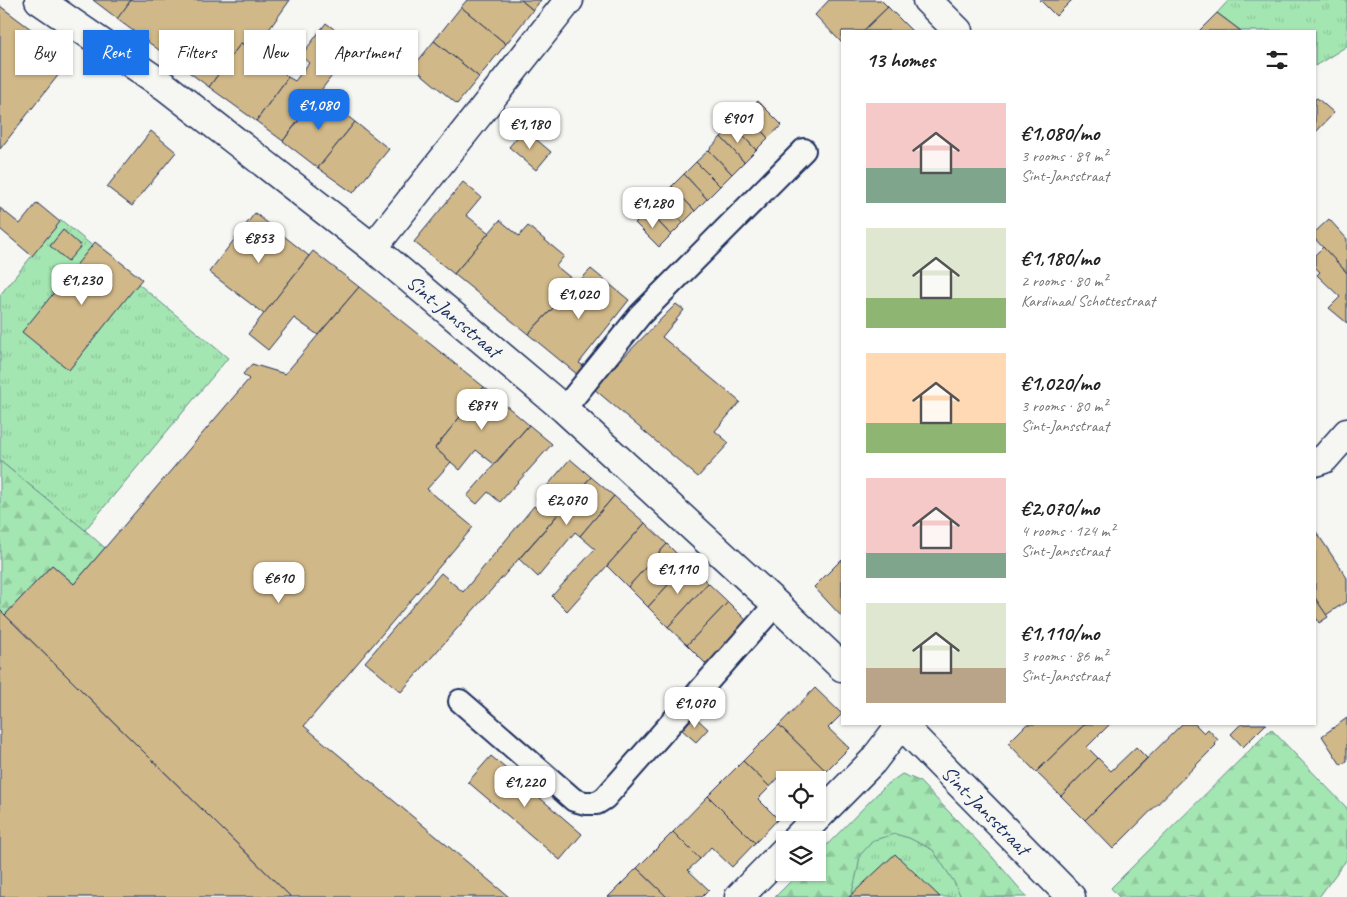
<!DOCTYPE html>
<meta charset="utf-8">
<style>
body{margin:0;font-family:Caveat,sans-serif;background:#f6f6f6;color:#222;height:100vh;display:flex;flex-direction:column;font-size:19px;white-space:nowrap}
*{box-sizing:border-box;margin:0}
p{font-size:16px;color:#767676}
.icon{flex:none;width:28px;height:28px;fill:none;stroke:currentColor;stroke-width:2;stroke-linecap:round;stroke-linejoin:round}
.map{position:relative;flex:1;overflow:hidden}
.details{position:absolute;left:841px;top:30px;width:475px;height:695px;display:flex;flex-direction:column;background:#fff;border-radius:0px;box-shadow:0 1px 4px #0004}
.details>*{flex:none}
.banner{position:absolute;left:15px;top:30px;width:475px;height:45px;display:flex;gap:10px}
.fabs{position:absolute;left:776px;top:771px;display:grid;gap:10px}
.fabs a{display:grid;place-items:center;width:50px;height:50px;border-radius:0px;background:#fff;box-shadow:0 1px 4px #0004;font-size:25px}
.price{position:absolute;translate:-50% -42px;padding:0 11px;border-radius:10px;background:#fff;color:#222;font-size:16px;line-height:32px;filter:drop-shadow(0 1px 2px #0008)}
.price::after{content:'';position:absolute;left:50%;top:30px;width:15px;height:11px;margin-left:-8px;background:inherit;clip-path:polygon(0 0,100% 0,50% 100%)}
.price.current{background:#1a73e8;color:#fff}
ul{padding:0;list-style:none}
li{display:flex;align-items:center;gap:15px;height:125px;padding:0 25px}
li span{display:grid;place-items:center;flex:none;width:140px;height:100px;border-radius:0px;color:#555}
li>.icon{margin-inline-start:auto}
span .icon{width:60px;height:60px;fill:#fffc;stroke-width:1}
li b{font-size:21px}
h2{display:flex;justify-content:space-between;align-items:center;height:60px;padding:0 25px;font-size:21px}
.chip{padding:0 18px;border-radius:0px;background:#fff;box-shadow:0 1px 4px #0004;font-size:18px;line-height:45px}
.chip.current{background:#1a73e8;color:#fff}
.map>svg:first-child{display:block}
.grass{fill:url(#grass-tufts);stroke:#608a88}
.forest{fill:url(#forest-firs);stroke:#608a88}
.building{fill:#d1b888;stroke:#1b2f5e}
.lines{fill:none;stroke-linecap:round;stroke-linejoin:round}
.service-casing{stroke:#1b2f5e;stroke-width:26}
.minor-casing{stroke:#1b2f5e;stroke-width:31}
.service{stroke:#f6f6f2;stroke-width:22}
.minor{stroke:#f6f6f2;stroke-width:28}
.labels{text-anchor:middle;stroke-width:5;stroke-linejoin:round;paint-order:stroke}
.street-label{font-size:21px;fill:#1b2f5e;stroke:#f6f6f2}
</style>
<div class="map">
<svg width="1347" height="897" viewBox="0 0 1347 897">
<defs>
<pattern id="grass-tufts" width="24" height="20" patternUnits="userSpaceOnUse" patternTransform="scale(1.25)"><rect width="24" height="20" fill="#a4e6b1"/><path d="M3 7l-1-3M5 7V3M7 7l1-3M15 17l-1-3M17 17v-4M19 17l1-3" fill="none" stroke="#8dc69b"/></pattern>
<pattern id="forest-firs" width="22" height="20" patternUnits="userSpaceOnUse" patternTransform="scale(1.25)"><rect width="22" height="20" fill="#a4e6b1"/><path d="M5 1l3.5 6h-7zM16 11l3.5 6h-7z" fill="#8dc69b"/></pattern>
</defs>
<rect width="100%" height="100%" fill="#f6f6f2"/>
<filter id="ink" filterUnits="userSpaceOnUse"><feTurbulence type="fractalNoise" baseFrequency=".02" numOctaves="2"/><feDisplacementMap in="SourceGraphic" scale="10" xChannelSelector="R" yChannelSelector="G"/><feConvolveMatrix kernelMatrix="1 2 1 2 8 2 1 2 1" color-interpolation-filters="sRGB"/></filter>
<g filter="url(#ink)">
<!-- grass -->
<g class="grass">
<path d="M 1229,0 L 1347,0 L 1347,46 L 1315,66 L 1315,31 L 1241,31 L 1217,13 Z"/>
<path d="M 61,220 L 228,358 L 85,530 L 0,461 L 0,295 Z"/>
<path d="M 901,784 L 1013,897 L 780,897 L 818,872 Z"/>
</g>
<!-- forest -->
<g class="forest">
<path d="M 0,461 L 85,530 L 105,548 L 74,584 L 52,565 L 5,615 L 0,610 Z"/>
<path d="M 1271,729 L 1347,808 L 1347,859 L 1319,897 L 1119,897 L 1111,888 Z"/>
<path d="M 902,774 L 919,781 L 988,852 L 1027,897 L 961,897 L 954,882 L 933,850 L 909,838 L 895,834 L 874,840 L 860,855 L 858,868 L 851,897 L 775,897 L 799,873 L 818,872 L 818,854 L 885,786 Z"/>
</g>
<!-- building -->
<g class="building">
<path d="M 93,0 L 131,0 L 118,19 Z"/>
<path d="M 131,0 L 290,0 L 260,42 L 268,47 L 263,58 L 241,43 L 209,87 L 117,19 Z"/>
<path d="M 467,0 L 521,0 L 533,10 L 506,44 L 461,7 Z"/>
<path d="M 521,0 L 541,0 L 533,10 Z"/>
<path d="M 829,0 L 881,0 L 888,7 L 863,31 L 842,31 L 842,43 L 815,15 Z"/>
<path d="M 1040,0 L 1072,0 L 1056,16 Z"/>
<path d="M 0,6 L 71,59 L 0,149 Z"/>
<path d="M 461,7 L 506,44 L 479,77 L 434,41 Z"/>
<path d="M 888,7 L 912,31 L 863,31 Z"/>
<path d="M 1217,13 L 1241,31 L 1199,31 Z"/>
<path d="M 326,23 L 355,45 L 283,141 L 256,121 L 288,77 L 295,81 L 309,63 L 301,56 Z"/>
<path d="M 434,41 L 479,77 L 457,104 L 413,67 Z"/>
<path d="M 241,43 L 263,58 L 268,47 L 278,49 L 285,56 L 287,60 L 288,65 L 285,74 L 288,77 L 256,121 L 209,87 Z"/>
<path d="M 319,94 L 355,122 L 318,168 L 283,141 Z"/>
<path d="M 1317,98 L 1334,113 L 1315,133 L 1315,99 Z"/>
<path d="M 758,101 L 782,125 L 768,138 L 745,113 Z"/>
<path d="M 745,113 L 768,138 L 756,150 L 733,125 Z"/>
<path d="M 355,122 L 389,149 L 353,193 L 318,168 Z"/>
<path d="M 733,125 L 756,150 L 744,162 L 721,137 Z"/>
<path d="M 524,129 L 551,152 L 536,170 L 509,147 Z"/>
<path d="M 151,131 L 176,152 L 132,206 L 107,187 Z"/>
<path d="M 721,137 L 744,162 L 732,174 L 709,150 Z"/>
<path d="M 709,150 L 732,174 L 720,186 L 696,162 Z"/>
<path d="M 696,162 L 720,186 L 707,199 L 684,174 Z"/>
<path d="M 684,174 L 707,199 L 695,211 L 672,186 Z"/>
<path d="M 463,182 L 481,197 L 466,215 L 489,233 L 454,274 L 414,242 Z"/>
<path d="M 672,186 L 695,211 L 683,223 L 660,198 Z"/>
<path d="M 660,198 L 683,223 L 671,235 L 648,211 Z"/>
<path d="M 37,203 L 60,222 L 32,256 L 0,229 L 0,208 L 20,224 Z"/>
<path d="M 648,211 L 671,235 L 659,247 L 635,223 Z"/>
<path d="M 255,213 L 309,256 L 264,314 L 209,272 Z"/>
<path d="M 1329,219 L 1347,239 L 1347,273 L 1315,239 L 1315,232 Z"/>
<path d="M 500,220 L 519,236 L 528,226 L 564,256 L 556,266 L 577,283 L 528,334 L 454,274 Z"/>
<path d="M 63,230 L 81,246 L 68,261 L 50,246 Z"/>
<path d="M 95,242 L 142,279 L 69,370 L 22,332 Z"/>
<path d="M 1323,247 L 1347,273 L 1347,323 L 1329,308 L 1340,297 L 1317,275 L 1320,272 L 1315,267 L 1315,255 Z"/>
<path d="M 313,251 L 359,287 L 318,335 L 294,318 L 268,350 L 248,334 Z"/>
<path d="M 591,269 L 629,300 L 579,363 L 585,367 L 578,375 L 528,334 Z"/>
<path d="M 359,287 L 484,387 L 435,448 L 451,462 L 427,489 L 473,527 L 304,726 L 509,897 L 291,897 L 5,615 L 52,565 L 74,584 L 249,379 L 243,374 L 252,364 L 285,374 Z"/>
<path d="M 676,304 L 684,310 L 662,337 L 740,402 L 715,431 L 729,443 L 698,477 L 593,388 Z"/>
<path d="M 484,387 L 529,425 L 494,464 L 476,450 L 460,470 L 435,448 Z"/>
<path d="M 529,425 L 552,444 L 500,502 L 488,492 L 477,504 L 467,496 Z"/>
<path d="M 570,459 L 591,477 L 401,692 L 365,662 L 441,573 L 463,592 L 534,506 L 539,510 L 543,506 L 536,499 Z"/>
<path d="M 591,477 L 614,496 L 580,536 L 575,532 L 538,577 L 519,559 Z"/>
<path d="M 614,496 L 645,523 L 567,611 L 552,596 L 595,549 L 580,536 Z"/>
<path d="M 645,523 L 667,544 L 628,587 L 607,566 Z"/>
<path d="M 1315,530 L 1347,578 L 1347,601 L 1326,615 L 1315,598 Z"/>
<path d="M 667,544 L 687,564 L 648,607 L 628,587 Z"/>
<path d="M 842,559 L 842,617 L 814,587 Z"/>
<path d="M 687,564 L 708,583 L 668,627 L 648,607 Z"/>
<path d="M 708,583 L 728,602 L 687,645 L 668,627 Z"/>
<path d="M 1315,598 L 1328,617 L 1319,623 L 1317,619 L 1315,620 Z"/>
<path d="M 728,602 L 749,623 L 708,666 L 687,645 Z"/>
<path d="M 0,610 L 5,615 L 291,897 L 0,897 Z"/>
<path d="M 815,688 L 842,714 L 828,728 L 849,748 L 826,771 L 779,725 Z"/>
<path d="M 694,716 L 708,729 L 696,742 L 682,730 Z"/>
<path d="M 1347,718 L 1347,761 L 1341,765 L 1322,736 Z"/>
<path d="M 1027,724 L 1085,724 L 1036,772 L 1008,743 Z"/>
<path d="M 1085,724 L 1110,724 L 1087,747 L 1098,758 L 1061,796 L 1036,772 Z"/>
<path d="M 1182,724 L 1195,724 L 1204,733 L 1208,729 L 1218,740 L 1215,744 L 1216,745 L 1113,849 L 1085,820 Z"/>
<path d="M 1241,724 L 1266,724 L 1243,747 L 1231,734 Z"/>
<path d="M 779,725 L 826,771 L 817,780 L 786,780 L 781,775 L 770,787 L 743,761 Z"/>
<path d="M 1136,747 L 1147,758 L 1085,820 L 1061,796 L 1098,758 L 1111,771 Z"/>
<path d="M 491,756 L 582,834 L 560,860 L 468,782 Z"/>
<path d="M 743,761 L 770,787 L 758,799 L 778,819 L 755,843 L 708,796 Z"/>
<path d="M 708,796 L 755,843 L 732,867 L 711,847 L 700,859 L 673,832 Z"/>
<path d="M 673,832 L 700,859 L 688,870 L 709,890 L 702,897 L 667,897 L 637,868 Z"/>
<path d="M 895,854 L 940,897 L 849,897 Z"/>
<path d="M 637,868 L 667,897 L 608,897 Z"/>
</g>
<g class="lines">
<defs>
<g id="service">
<path d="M 564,409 L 640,315 L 804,150"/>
<path d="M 460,701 L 574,800 L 585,803 L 597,803 L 605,798 L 776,604"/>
</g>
<g id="minor">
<path id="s1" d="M 39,0 L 166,87 L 373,248 L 564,409 L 776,604 L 842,667"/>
<path d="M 927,0 L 958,31"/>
<path d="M 373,248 L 569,0"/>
<path d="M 1315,462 L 1324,459 L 1347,433"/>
<path id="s2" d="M 901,724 L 1071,897"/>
<path d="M 795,840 L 873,761 L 901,724"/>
<path d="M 739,897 L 785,850"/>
</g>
</defs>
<!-- service casing -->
<use href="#service" class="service-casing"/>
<!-- minor casing -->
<use href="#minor" class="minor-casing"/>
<!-- service -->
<use href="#service" class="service"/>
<!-- minor -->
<use href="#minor" class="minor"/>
</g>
</g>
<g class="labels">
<!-- street labels -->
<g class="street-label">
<text dy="7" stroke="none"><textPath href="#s1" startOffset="522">Sint-Jansstraat</textPath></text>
<text dy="7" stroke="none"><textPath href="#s2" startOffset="121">Sint-Jansstraat</textPath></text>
</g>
</g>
</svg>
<div class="fabs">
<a><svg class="icon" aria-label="locate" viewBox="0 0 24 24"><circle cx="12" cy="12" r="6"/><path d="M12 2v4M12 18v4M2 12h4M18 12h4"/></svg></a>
<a><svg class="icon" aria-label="layers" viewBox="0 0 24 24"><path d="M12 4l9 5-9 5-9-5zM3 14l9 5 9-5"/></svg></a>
</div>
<b class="price current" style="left:319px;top:131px">€1,080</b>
<b class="price" style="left:738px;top:144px">€901</b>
<b class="price" style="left:530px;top:150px">€1,180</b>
<b class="price" style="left:653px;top:229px">€1,280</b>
<b class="price" style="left:259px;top:264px">€853</b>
<b class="price" style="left:82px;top:306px">€1,230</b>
<b class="price" style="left:579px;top:320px">€1,020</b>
<b class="price" style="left:482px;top:431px">€874</b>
<b class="price" style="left:567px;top:526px">€2,070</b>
<b class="price" style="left:678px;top:595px">€1,110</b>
<b class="price" style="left:279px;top:604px">€610</b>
<b class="price" style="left:695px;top:729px">€1,070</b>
<b class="price" style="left:525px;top:808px">€1,220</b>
<div class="banner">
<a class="chip">Buy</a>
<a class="chip current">Rent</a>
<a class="chip">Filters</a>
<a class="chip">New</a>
<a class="chip">Apartment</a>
</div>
<section class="details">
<h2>13 homes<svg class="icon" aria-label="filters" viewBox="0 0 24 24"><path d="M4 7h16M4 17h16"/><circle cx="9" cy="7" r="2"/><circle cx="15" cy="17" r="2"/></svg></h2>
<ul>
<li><span style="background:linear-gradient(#f6c9c9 65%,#7fa58c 0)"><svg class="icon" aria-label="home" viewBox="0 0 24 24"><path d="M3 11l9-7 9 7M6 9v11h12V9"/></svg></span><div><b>€1,080/mo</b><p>3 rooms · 89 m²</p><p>Sint-Jansstraat</p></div></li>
<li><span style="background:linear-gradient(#dfe7d0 70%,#8fb573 0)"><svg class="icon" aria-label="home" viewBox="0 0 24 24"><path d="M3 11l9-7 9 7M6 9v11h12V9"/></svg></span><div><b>€1,180/mo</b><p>2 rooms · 80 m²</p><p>Kardinaal Schottestraat</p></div></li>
<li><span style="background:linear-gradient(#ffd9b3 70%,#8fb573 0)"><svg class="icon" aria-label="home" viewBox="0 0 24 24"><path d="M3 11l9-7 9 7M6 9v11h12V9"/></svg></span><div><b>€1,020/mo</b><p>3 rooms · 80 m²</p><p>Sint-Jansstraat</p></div></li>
<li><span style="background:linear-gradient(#f6c9c9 75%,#7fa58c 0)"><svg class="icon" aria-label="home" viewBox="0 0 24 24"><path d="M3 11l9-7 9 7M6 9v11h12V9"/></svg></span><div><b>€2,070/mo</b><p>4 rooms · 124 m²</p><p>Sint-Jansstraat</p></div></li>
<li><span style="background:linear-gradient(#dfe7d0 65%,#b9a48a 0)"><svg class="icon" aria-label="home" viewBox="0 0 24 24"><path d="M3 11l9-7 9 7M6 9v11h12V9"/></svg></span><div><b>€1,110/mo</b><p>3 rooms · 86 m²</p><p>Sint-Jansstraat</p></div></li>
</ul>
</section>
</div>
